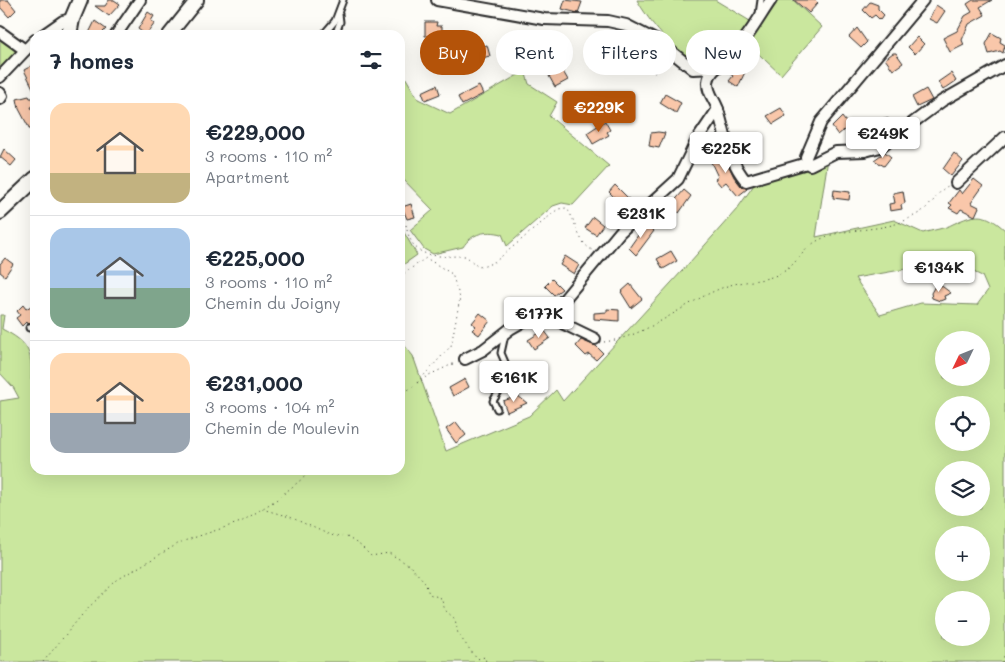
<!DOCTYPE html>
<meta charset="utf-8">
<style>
body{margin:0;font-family:Mali,sans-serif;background:#f6f6f7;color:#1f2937;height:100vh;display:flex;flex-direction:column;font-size:19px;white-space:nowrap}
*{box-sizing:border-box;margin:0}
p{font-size:16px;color:#747a83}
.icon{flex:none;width:28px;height:28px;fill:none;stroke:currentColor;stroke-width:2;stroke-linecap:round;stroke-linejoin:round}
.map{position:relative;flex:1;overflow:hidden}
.details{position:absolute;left:30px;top:30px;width:375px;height:445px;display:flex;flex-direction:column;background:#fff;border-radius:15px;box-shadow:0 5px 20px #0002}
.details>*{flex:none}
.hud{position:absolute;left:420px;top:30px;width:475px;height:45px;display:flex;gap:10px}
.needle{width:32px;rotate:227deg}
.tools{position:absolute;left:935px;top:331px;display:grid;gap:10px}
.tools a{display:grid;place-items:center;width:55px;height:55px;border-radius:50%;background:#fff;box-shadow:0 5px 20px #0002;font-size:25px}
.price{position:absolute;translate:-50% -42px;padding:0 11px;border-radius:5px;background:#fff;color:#222;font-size:16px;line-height:32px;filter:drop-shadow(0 1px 2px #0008)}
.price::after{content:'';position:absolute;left:50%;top:30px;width:15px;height:11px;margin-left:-8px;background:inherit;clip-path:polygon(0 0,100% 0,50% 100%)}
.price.selected{background:#b45309;color:#fff}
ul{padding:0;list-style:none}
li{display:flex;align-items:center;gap:15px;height:125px;padding:0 20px}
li+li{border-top:1px solid #e0e1e3}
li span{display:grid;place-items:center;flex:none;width:140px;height:100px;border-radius:15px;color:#555}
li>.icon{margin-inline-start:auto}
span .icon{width:60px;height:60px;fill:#fffc;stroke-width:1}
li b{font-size:21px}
h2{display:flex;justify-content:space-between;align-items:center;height:60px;padding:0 20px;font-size:21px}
.chip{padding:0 18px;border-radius:22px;background:#fff;box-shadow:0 5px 20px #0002;font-size:18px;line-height:45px}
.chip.selected{background:#b45309;color:#fff}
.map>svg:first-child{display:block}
.green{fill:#cae79e;stroke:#7a8964;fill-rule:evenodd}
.building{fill:#f9c7aa;stroke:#2b2b2b}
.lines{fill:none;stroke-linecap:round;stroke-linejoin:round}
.service-casing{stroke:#2b2b2b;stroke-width:9}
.minor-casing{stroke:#2b2b2b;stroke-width:14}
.tertiary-casing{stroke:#2b2b2b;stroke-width:16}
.secondary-casing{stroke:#2b2b2b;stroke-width:18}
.path{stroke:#2b2b2b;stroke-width:1;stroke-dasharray:1 4;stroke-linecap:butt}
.service{stroke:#fdfcf7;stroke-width:5}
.minor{stroke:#fdfcf7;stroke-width:10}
.tertiary{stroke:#fdfcf7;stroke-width:12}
.secondary{stroke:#fdfcf7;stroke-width:14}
</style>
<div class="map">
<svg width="1005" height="662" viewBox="0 0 1005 662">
<rect width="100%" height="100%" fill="#fdfcf7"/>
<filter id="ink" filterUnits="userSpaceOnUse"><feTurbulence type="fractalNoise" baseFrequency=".02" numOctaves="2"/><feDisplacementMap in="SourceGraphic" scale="10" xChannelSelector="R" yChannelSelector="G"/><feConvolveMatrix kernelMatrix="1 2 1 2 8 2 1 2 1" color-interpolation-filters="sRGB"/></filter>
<g filter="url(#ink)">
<!-- green -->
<g class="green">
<path d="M 637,0 L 715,0 L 750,21 C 741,33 733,47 721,56 C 690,78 650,23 637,0 Z"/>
<path d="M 774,0 L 793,0 L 822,27 L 781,75 L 746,42 Z"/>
<path d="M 0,36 L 21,51 L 0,82 Z"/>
<path d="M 400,68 L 418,99 L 450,114 L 525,71 L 529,84 L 557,102 L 549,116 L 609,166 L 573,205 L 562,203 L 553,206 L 507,246 L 502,234 C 486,230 472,233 463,247 L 433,254 L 424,249 L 410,230 L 433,210 L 400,176 Z"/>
<path d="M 828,159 L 816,237 L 894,220 L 923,233 C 932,230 944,229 953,224 C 976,213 985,212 1005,230 L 1005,662 L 0,662 L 0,401 L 19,398 L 13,387 L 0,373 L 0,315 L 4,315 L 2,329 C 29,343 32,351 31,380 L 35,383 L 35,470 L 400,470 L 400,340 L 413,356 L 446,451 L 529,416 L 556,390 L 563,401 L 682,271 L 737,209 L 756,182 ZM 930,261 L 965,268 L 982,276 L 988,290 L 977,305 L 921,303 L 880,315 L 855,278 L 912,268 ZM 944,340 L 981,340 L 981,378 L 944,378 ZM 944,405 L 981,405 L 981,442 L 944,442 ZM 944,470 L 981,470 L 981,508 L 944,508 ZM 944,535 L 981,535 L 981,572 L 944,572 ZM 944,600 L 981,600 L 981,638 L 944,638 Z"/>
<path d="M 400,221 L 402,229 L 417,255 L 400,267 Z"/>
</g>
<!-- building -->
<g class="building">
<path d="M 0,0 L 8,0 L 16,10 L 9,17 L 0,7 Z"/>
<path d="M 109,0 L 114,0 L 120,4 L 109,16 L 95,6 L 105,6 Z"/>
<path d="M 565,0 L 582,2 L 578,13 L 562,9 Z"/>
<path d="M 794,0 L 815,0 L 818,3 L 809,13 Z"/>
<path d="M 973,0 L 992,0 L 980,7 L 985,15 L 969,24 L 962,40 L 964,45 L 950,52 L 943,38 L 957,31 L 965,16 L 972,12 L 967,4 Z"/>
<path d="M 870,2 L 878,5 L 878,9 L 884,15 L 880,20 L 875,15 L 871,18 L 863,10 Z"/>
<path d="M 936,5 L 945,11 L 937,23 L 929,19 Z"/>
<path d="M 148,12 L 154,16 L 151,21 L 155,23 L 146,35 L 138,29 Z"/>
<path d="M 95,21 L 106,29 L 103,32 L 105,35 L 88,35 Z"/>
<path d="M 425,22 L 437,22 L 436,26 L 442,26 L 442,36 L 425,36 Z"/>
<path d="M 857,28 L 867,42 L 861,48 L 849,37 Z"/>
<path d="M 992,33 L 1001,38 L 1000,42 L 1005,45 L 1003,53 L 1000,51 L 989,54 L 986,44 Z"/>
<path d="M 917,37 L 924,44 L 915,54 L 908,47 Z"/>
<path d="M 528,39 L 541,49 L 534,59 L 519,50 Z"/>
<path d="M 487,45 L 490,56 L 482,58 L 483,61 L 469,65 L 466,69 L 459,64 L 464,57 L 474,54 L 473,49 Z"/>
<path d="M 603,48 L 605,60 L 590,63 L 589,55 L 596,53 L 595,50 Z"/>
<path d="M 893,53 L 896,53 L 903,63 L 893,70 L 885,59 Z"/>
<path d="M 644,54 L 659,63 L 655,72 L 639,64 Z"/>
<path d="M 733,63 L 745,72 L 738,87 L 729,81 L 733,76 L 725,70 Z"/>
<path d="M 35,64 L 35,92 L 24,70 Z"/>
<path d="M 561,68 L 568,80 L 555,87 L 549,76 Z"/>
<path d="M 951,73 L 956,81 L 943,90 L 938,82 Z"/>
<path d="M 437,85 L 440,94 L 425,100 L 422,92 Z"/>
<path d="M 479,86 L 483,94 L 462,105 L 458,97 Z"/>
<path d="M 926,89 L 932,100 L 917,107 L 912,97 Z"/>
<path d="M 665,94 L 681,103 L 676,113 L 660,103 Z"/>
<path d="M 29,96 L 30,98 L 33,98 L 35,106 L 31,107 L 35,115 L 35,139 L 19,109 L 17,99 Z"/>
<path d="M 781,108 L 786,116 L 773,124 L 767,116 Z"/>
<path d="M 842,117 L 849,126 L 838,135 L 832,127 Z"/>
<path d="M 884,118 L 889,119 L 894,127 L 889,131 L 887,129 L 877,138 L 870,130 Z"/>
<path d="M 605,121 L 610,130 L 607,132 L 609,135 L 593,144 L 587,133 Z"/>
<path d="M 658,132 L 665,133 L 659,148 L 649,146 L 651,133 Z"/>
<path d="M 4,149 L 16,160 L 11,166 L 0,157 Z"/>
<path d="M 885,152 L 891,157 L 884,166 L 874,160 Z"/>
<path d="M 723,153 L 734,177 L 741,186 L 747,189 L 738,196 L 726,182 L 721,186 L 715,179 L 718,177 L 710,160 Z"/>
<path d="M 954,153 L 963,161 L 951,176 L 943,169 Z"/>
<path d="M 974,179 L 983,186 L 971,203 L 979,207 L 975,216 L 961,209 L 958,213 L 949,208 L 952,205 L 949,203 L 959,190 L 962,194 Z"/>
<path d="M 615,185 L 632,202 L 626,209 L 609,192 Z"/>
<path d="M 684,190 L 691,196 L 679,213 L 671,205 Z"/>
<path d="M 834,190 L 850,192 L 849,200 L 833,198 Z"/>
<path d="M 903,191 L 905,203 L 901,205 L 902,209 L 890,211 L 889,204 L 895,203 L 893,193 Z"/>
<path d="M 411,204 L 415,217 L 407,219 L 402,207 Z"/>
<path d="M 593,217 L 603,225 L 596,235 L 585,228 Z"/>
<path d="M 646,224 L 654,231 L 636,255 L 629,248 Z"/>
<path d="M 671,251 L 677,261 L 663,269 L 657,259 Z"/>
<path d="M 565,256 L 579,265 L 574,274 L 560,265 Z"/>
<path d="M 5,258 L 13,264 L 5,276 L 0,272 L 0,264 Z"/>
<path d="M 552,279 L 562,289 L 554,295 L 545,286 Z"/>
<path d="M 630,284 L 642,299 L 631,308 L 621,292 Z"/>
<path d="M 939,284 L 951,293 L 944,296 L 945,299 L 940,301 L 932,298 L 931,293 L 935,286 Z"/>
<path d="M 23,305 L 26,309 L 31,306 L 35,312 L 35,321 L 27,324 L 26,322 L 22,326 L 16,318 L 20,315 L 17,311 Z"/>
<path d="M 607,309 L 619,310 L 619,321 L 594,319 L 594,313 L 607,312 Z"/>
<path d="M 480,313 L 490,321 L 479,335 L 472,330 L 476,326 L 472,323 Z"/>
<path d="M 544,330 L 550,338 L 534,349 L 528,340 Z"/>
<path d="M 581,340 L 596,346 L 603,353 L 596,360 L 589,354 L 586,356 L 576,346 Z"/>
<path d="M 465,379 L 469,387 L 453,396 L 449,388 Z"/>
<path d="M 518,396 L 527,403 L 507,412 L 503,401 Z"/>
<path d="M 456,422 L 466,435 L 456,443 L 446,429 Z"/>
</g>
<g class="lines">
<defs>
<g id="service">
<path d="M 759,14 L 761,0"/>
<path d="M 323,35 L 335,21 L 343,0"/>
<path d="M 335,35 L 340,22 L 339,14"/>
<path d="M 29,328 L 35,326"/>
<path d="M 497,409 L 493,401 L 510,374 L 501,353 L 505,335"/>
</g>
<g id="minor">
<path d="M 437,0 L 544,19 L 608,21 L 626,25 L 659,42 L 693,69 L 715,68"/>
<path d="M 771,0 C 758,19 747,40 730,56 C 723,64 709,70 708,82 C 707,93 716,101 718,110 C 726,136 728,160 746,181 L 807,163 L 810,165 L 836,152 L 865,151 L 880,147 L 942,101 L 1005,65"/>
<path d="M 0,32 L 25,50"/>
<path d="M 43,35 L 63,21 L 72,19"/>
<path d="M 116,35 L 140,0"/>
<path d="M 0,77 L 35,40"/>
<path d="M 0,93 L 2,96 L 0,99"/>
<path d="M 807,163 L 806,157 L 821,122 L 923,0"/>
<path d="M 956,183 L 1005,137"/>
<path d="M 553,313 L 564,324 L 595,339"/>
<path d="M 465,359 L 483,350 L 510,329 L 529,318 L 553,313 L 620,232 L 678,179 L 697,140 L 718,109"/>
</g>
<path id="tertiary" d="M 169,35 L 197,0"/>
<g id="secondary">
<path d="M 69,35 L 72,19 L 80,0"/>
<path d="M 0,212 L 35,179"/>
</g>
</defs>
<!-- service casing -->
<use href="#service" class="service-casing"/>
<!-- minor casing -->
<use href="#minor" class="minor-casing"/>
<!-- tertiary casing -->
<use href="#tertiary" class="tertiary-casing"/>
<!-- secondary casing -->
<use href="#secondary" class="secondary-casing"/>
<!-- path -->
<g class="path">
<path d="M 406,225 C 412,261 436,256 466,256 L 478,267 L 485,266 L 496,261 L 558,209 L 566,208 C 577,220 576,241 592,250"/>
<path d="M 400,276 L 426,258 L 452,274 L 460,298 L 451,346 L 415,385"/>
<path d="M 604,342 C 653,335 682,302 727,286 C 745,280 766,282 783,272 C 797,264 804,247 819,240 C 846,226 881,233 908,219 C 914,216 922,212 927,207 C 935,201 939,190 948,186"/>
<path d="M 417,383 L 429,375 L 455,363"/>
<path d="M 400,395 L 414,386"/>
<path d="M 262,509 L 290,517 L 330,535 L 347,537 L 361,546 L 371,556 L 389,553 L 409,565 L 425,582 L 429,594 L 441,598 L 445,610 L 455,619 L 458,634 L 477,659 L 485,657 L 486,662"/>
<path d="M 43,662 L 86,610 L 117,580 L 181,542 L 241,522 L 276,500 L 313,470"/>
<path d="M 1002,662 L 1005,653"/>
</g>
<!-- service -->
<use href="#service" class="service"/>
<!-- minor -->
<use href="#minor" class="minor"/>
<!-- tertiary -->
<use href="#tertiary" class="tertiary"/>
<!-- secondary -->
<use href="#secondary" class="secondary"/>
</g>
</g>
</svg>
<div class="tools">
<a><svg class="needle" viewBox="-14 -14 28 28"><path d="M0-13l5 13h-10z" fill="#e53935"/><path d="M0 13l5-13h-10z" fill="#747a83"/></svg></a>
<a><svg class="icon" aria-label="locate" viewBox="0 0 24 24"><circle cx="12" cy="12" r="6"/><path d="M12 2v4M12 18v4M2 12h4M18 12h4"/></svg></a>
<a><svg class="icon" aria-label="layers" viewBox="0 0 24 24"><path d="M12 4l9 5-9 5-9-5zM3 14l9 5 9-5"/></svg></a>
<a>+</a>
<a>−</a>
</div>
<b class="price selected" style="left:599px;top:133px">€229K</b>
<b class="price" style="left:883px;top:159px">€249K</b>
<b class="price" style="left:726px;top:174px">€225K</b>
<b class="price" style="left:641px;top:239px">€231K</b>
<b class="price" style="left:939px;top:293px">€134K</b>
<b class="price" style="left:539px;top:339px">€177K</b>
<b class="price" style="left:514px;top:403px">€161K</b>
<div class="hud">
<a class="chip selected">Buy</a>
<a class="chip">Rent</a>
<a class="chip">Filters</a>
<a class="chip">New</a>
</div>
<section class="details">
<h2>7 homes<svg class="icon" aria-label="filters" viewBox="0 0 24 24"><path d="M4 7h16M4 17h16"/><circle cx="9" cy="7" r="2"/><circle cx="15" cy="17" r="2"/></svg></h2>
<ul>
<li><span style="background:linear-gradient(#ffd9b3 70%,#c2b280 0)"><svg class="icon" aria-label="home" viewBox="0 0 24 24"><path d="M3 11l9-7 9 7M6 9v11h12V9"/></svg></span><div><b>€229,000</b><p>3 rooms · 110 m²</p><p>Apartment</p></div></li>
<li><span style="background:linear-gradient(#a9c7e8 60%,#7fa58c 0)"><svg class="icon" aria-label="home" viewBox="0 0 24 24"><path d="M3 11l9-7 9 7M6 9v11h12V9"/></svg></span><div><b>€225,000</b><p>3 rooms · 110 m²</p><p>Chemin du Joigny</p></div></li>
<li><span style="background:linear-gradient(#ffd9b3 60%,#9aa5b1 0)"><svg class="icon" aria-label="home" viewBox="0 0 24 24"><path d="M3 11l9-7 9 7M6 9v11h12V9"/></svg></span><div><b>€231,000</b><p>3 rooms · 104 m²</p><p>Chemin de Moulevin</p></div></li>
</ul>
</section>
</div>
